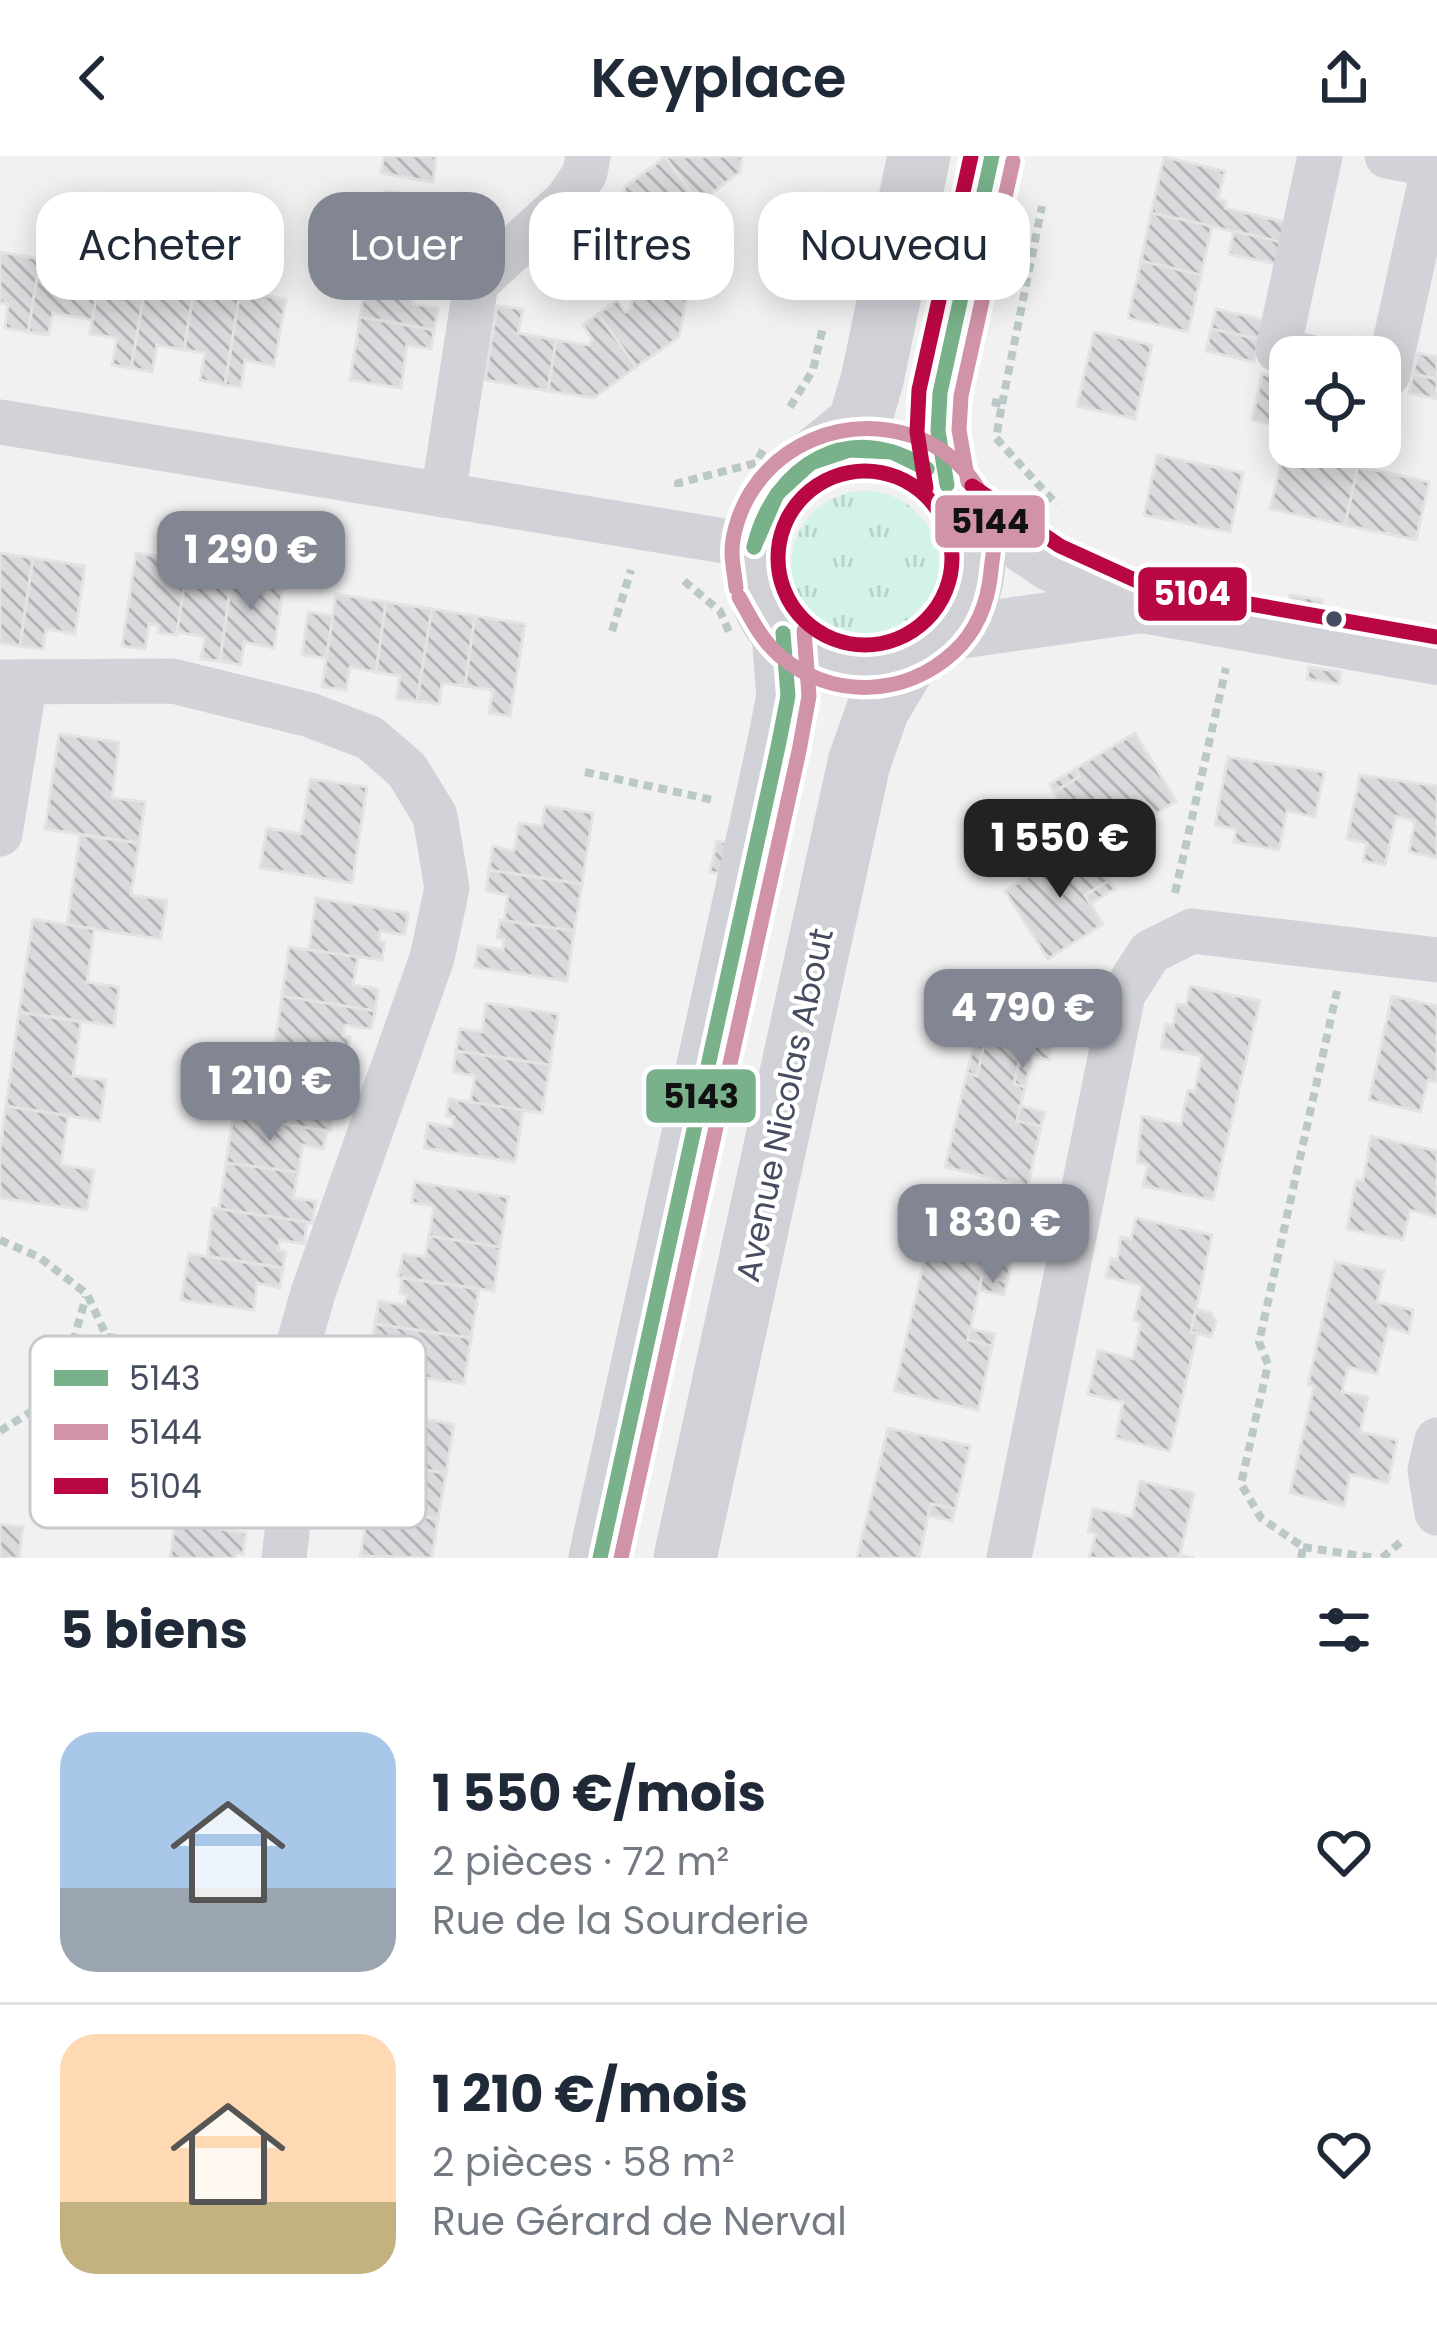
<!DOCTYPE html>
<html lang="fr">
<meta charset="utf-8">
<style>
body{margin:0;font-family:Poppins,sans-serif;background:#f6f6f7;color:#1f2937;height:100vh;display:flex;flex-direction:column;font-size:45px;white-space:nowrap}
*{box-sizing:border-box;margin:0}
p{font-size:39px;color:#747a83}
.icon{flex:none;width:66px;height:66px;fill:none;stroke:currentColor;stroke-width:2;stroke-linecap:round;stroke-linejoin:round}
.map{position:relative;height:1402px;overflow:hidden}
.drawer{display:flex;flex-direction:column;background:#fff;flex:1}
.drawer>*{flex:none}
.top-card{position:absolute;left:36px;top:36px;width:1365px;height:108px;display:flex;gap:24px}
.buttons{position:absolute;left:1269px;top:180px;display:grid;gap:24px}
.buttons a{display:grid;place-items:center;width:132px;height:132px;border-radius:24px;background:#fff;box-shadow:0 6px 30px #0003;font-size:60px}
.price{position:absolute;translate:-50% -102px;padding:0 27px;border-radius:24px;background:#828693;color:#fff;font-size:39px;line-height:78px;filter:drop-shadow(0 3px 6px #0008)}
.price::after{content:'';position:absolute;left:50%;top:72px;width:36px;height:27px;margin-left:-18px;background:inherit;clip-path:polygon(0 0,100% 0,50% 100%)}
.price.current{background:#222;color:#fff}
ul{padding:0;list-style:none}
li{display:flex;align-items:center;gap:36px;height:300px;padding:0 60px}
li+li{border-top:3px solid #e0e1e3}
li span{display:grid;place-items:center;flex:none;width:336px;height:240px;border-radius:36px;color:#555}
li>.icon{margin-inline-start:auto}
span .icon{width:144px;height:144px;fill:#fffc;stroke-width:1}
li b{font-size:51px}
h2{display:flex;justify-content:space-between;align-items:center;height:144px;padding:0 60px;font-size:51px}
.pill{padding:0 42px;border-radius:36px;background:#fff;box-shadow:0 6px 30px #0003;font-size:42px;line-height:108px}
.pill.current{background:#828693;color:#fff}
header{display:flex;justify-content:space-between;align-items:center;height:156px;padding:0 60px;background:#fff;font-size:54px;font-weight:600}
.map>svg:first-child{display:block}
.grass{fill:url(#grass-tufts)}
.building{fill:url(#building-back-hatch);stroke:#e3e3e4;stroke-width:3}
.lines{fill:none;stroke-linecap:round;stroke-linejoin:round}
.path{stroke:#bbc8c8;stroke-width:8;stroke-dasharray:9 6;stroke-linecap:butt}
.minor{stroke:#d2d3d8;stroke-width:45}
.tertiary{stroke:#d2d3d8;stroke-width:54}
.secondary{stroke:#d1d2d8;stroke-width:63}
.bus-1-casing{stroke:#fff;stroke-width:24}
.bus-2-casing{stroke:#fff;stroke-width:24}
.bus-3-casing{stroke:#fff;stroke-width:24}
.bus-1{stroke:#78b18a;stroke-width:15}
.bus-2{stroke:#d093a8;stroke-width:15}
.bus-3{stroke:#b90745;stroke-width:15}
.bus-dot{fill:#464d60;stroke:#fff;stroke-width:4.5}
.labels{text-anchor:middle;stroke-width:9;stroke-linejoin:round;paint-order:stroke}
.street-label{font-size:33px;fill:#464d60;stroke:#fff}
.key{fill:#fff;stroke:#c8cacf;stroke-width:3}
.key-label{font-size:33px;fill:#464d60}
.line-badge{stroke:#fff;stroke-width:4.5}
.badge-label{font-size:33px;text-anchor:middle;font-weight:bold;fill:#fff}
.pale-badge-label{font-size:33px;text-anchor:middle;font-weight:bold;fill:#111}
</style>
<header><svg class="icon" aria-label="back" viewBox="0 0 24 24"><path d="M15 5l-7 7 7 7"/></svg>Keyplace<svg class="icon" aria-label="share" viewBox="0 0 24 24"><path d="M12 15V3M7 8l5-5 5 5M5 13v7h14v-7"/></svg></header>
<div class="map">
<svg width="1437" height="1402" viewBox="0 0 1437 1402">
<defs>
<pattern id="grass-tufts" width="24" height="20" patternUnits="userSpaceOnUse" patternTransform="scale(3)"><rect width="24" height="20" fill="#d4f3e8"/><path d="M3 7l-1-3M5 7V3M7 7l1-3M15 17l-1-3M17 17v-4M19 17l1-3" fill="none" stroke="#b7d2ca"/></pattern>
<pattern id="building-back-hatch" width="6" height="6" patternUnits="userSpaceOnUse" patternTransform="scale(3)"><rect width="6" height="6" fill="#dadadd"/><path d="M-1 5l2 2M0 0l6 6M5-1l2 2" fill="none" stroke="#b3b3b7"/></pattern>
</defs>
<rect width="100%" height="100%" fill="#f2f1f1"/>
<!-- grass -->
<circle class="grass" cx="865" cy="409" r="74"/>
<!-- building -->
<g class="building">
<path d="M 384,0 L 436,0 L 433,26 L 381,17 Z"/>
<path d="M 742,0 L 740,16 L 699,47 L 665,1 Z"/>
<path d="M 665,1 L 699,47 L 676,63 L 672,89 L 607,80 L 611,59 L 620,61 L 625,31 Z"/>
<path d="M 1164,1 L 1225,15 L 1218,43 L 1226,45 L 1225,52 L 1285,66 L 1281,86 L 1151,57 Z"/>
<path d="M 385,35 L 431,42 L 420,108 L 356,98 L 363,50 L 382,54 Z"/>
<path d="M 1151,57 L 1212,70 L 1201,119 L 1141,105 Z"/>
<path d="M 1234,75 L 1281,86 L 1276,108 L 1229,98 Z"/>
<path d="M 72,80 L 106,86 L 93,164 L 53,157 L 48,179 L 28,176 L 40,103 L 68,107 Z"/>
<path d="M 1006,93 L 1018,95 L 1012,127 L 1000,124 Z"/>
<path d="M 0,96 L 40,103 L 28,176 L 5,172 L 8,148 L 0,147 Z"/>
<path d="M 369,100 L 420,108 L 413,148 L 438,152 L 434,174 L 360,161 Z"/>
<path d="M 167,101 L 198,107 L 184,194 L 157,189 L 152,216 L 131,212 L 147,121 L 163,123 Z"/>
<path d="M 1141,105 L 1201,119 L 1188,176 L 1128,162 Z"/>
<path d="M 101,113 L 147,121 L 131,212 L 112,209 L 117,182 L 90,178 Z"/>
<path d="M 636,122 L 689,130 L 679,181 L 636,211 L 598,158 L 617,144 L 625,156 L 631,152 Z"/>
<path d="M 195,128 L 240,136 L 225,229 L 200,224 L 205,197 L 184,194 Z"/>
<path d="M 240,136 L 286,143 L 274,210 L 245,204 L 241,231 L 225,229 Z"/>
<path d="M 497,150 L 523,153 L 518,177 L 556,184 L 548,235 L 485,224 Z"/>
<path d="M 1216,153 L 1264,164 L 1259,183 L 1211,173 Z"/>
<path d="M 598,158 L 636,211 L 594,242 L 548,235 L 556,184 L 588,189 L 593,184 L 583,169 Z"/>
<path d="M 360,161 L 434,174 L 431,193 L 407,189 L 401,232 L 350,224 Z"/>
<path d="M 1211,173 L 1259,183 L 1254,206 L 1206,195 Z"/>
<path d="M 1094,176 L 1152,189 L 1135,263 L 1077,250 Z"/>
<path d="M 1418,197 L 1437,201 L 1437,223 L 1413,218 Z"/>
<path d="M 1262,218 L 1290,224 L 1290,273 L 1252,264 Z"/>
<path d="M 1413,218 L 1437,223 L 1437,243 L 1409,237 Z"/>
<path d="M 1380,243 L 1396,247 L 1384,293 L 1374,291 L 1380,291 Z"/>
<path d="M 1284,294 L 1358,310 L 1345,369 L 1270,353 Z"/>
<path d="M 1157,299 L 1243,317 L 1230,376 L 1144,359 Z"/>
<path d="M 1358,310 L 1429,326 L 1416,384 L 1345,369 Z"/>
<path d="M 0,397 L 33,402 L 20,490 L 0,487 Z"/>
<path d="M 136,397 L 188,405 L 177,479 L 158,477 L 159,469 L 149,468 L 145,493 L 122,490 Z"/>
<path d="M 33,402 L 85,410 L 75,478 L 46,473 L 43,493 L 20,490 Z"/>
<path d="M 188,405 L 233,413 L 220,505 L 201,503 L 205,481 L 177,476 Z"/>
<path d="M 233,413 L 285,421 L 274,492 L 244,486 L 241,509 L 220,505 Z"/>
<path d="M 336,438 L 386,446 L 376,516 L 350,511 L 346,534 L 322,531 Z"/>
<path d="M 1290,439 L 1322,444 L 1320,457 L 1288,452 Z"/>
<path d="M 386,446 L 432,453 L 417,545 L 397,543 L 400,520 L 376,516 Z"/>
<path d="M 432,453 L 475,460 L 465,530 L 442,527 L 439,548 L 417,545 Z"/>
<path d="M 308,456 L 333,460 L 326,502 L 302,499 Z"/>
<path d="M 475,460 L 525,468 L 510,560 L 489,557 L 493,534 L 465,530 Z"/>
<path d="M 1309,511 L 1341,516 L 1339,528 L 1307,523 Z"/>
<path d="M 1135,577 L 1176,645 L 1122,680 L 1108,656 L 1078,674 L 1054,636 L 1080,620 L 1075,613 Z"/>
<path d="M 59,578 L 119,586 L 112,642 L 145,646 L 139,687 L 45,673 Z"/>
<path d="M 1228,601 L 1324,616 L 1315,661 L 1287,655 L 1279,694 L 1234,686 L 1236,673 L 1215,669 Z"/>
<path d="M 1075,613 L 1080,620 L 1054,636 L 1050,628 Z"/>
<path d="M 1360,619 L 1437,630 L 1437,702 L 1409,696 L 1415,665 L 1396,660 L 1385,709 L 1363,705 L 1367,687 L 1347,683 Z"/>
<path d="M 310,623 L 367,631 L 352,727 L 260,712 L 267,672 L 301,678 Z"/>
<path d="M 545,650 L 593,657 L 582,728 L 489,714 L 493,690 L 514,695 L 519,667 L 542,670 Z"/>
<path d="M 1108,656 L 1112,663 L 1082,681 L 1078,674 Z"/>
<path d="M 80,679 L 139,687 L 131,739 L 167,744 L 161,783 L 67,769 Z"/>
<path d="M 717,685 L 729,687 L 723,718 L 710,716 Z"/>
<path d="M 1085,685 L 1089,692 L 1064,708 L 1060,700 Z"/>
<path d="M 1089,692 L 1109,725 L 1085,739 L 1103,768 L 1048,803 L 1005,735 L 1060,700 L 1064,708 Z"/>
<path d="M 489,714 L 582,728 L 574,775 L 504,765 L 508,739 L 486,735 Z"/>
<path d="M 1109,725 L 1115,733 L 1090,748 L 1085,739 Z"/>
<path d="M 316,742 L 408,757 L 405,779 L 380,775 L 379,786 L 385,786 L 382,804 L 309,794 Z"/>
<path d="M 33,763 L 94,773 L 87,826 L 119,831 L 114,870 L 19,856 Z"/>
<path d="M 500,764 L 574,775 L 567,825 L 475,811 L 478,790 L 503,794 L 504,783 L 497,782 Z"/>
<path d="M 289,791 L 358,801 L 353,829 L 378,833 L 375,855 L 282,840 Z"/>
<path d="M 986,828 L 1062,845 L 1049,904 L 1021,898 L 1014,928 L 1025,931 L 1017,965 L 1041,970 L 1028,1030 L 945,1011 L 967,917 L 977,920 L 984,888 L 974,886 Z"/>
<path d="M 1190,830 L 1260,845 L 1213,1044 L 1143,1030 L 1148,1009 L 1137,1007 L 1142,960 L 1181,969 L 1188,934 L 1194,936 L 1202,900 L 1161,892 L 1166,868 L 1173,870 L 1177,848 L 1186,849 Z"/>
<path d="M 282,840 L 375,855 L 371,873 L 345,869 L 343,880 L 350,881 L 348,898 L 275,887 Z"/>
<path d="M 1392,840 L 1437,850 L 1437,926 L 1428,924 L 1420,956 L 1369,944 Z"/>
<path d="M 486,847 L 558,858 L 550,909 L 456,895 L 460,873 L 482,876 Z"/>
<path d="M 19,856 L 81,866 L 73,920 L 106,924 L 100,965 L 6,950 Z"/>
<path d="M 974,886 L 984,888 L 977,920 L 967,917 Z"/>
<path d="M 456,895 L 550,909 L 542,957 L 470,947 L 475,920 L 453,916 Z"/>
<path d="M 1021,898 L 1032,901 L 1025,931 L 1014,928 Z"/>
<path d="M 262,915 L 356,929 L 353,948 L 327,944 L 326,954 L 333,955 L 330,975 L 256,965 Z"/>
<path d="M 449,943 L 523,954 L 515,1006 L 424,992 L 428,967 L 453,971 L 454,961 L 446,960 Z"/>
<path d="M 6,950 L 68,960 L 61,1009 L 94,1014 L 87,1054 L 0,1042 L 0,993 Z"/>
<path d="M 1020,950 L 1045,956 L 1041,970 L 1017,965 Z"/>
<path d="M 233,960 L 327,975 L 323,993 L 303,989 L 298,1016 L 226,1007 Z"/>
<path d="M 1371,980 L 1437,995 L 1437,1061 L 1410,1054 L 1403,1084 L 1347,1073 L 1356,1024 L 1363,1025 Z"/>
<path d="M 226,1007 L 298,1016 L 293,1042 L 316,1045 L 312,1067 L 219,1053 Z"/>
<path d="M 415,1026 L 508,1041 L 500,1091 L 429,1080 L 434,1050 L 412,1047 Z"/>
<path d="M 938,1045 L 1020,1064 L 1007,1126 L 982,1120 L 968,1184 L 992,1190 L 978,1254 L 894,1235 Z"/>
<path d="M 213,1052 L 307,1066 L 304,1088 L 280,1084 L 278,1094 L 286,1095 L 283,1112 L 207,1100 Z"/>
<path d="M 1136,1062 L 1212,1079 L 1191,1176 L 1197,1178 L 1170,1295 L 1116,1282 L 1123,1246 L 1088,1238 L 1098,1194 L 1133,1203 L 1141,1166 L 1134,1164 L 1142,1129 L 1106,1121 L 1111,1102 L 1117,1104 L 1121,1081 L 1131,1083 Z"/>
<path d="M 429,1080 L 500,1091 L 494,1135 L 398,1121 L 403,1098 L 425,1101 Z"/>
<path d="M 189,1098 L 283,1112 L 280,1132 L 257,1127 L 254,1154 L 181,1144 Z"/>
<path d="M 1335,1106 L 1384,1115 L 1377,1146 L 1413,1154 L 1409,1177 L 1388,1171 L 1377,1218 L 1348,1211 L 1342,1236 L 1368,1241 L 1360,1276 L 1397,1284 L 1388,1327 L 1350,1318 L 1344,1350 L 1290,1337 L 1314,1230 L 1308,1229 Z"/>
<path d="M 982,1120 L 1007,1126 L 1004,1139 L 979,1134 Z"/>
<path d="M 402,1122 L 479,1133 L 471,1182 L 375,1168 L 379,1145 L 404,1149 L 407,1139 L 400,1137 Z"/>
<path d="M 1196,1153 L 1211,1157 L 1216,1166 L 1211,1181 L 1191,1176 Z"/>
<path d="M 375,1168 L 471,1182 L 464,1228 L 389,1216 L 393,1190 L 372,1188 Z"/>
<path d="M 970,1173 L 995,1178 L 992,1190 L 968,1184 Z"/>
<path d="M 381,1256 L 454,1268 L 446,1317 L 353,1304 L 357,1280 L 384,1285 L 385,1272 L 378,1271 Z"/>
<path d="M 888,1272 L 970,1290 L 955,1353 L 931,1348 L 919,1402 L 857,1402 Z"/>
<path d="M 374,1307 L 446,1317 L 438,1363 L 346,1349 L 350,1327 L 371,1331 Z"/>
<path d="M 157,1315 L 251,1329 L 248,1348 L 224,1343 L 220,1373 L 151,1363 Z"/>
<path d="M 1140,1325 L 1194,1337 L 1180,1399 L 1194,1402 L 1089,1402 L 1096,1378 L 1088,1376 L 1093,1352 L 1132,1361 Z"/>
<path d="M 931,1348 L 955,1353 L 952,1365 L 928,1360 Z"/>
<path d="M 346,1349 L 438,1363 L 432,1402 L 360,1400 L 365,1373 L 344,1369 Z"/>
<path d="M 175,1366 L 246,1377 L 243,1398 L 236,1397 L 235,1402 L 170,1402 Z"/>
<path d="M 0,1368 L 23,1371 L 19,1402 L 0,1402 Z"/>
</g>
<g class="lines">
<!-- path -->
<g class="path">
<path d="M 992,246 L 1002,248 L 996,282 L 1057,349"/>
<path d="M 1002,248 L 1042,50"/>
<path d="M 790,251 L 813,214 L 823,171"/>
<path d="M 678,331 L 678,327 L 756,307 L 763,294"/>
<path d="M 684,425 L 720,455 L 729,476"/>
<path d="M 612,475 L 631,414"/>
<path d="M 585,616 L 713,644"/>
<path d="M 1175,737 L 1226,512"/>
<path d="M 0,1084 L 39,1101 L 87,1138 L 107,1181 L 251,1199"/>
<path d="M 0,1275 L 42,1249 L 69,1200 L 86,1141"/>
<path d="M 1303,1391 L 1375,1402"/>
<path d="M 1301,1402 L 1303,1391 L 1261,1362 L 1241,1328 L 1268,1208 L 1259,1186 L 1337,835"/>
<path d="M 1382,1402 L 1403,1384"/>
</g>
<!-- minor -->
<g class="minor">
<path d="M 1387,0 L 1437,10"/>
<path d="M 1310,201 L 1278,194 L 1320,0"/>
<path d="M 1380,217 L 1388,218 L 1436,0"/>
<path d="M 0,266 L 755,390"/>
<path d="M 443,339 L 476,127 L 567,44 L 585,17 L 588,0"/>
<path d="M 0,526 L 173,525 L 310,559 L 370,582 L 407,614 L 435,660 L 447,732 L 432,802 L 313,1137 L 294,1204 L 288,1262 L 287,1377 L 284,1402"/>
<path d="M 0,678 L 25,526"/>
<path d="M 1437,1284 L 1430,1314 L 1437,1357"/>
<path d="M 1009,1402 L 1123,838 L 1150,796 L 1192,775 L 1437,804"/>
</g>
<!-- tertiary -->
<g class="tertiary">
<path d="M 960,347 L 1050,408 L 1142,450 L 1437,502"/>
<path d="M 944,478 L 1142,450"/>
</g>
<!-- secondary -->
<g class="secondary">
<circle cx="864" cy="402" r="110"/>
<path d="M 818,301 L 859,268 L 872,224 L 919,0"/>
<path d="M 947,329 L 938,275 L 940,237 L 992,0"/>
<path d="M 600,1402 L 778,591 L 788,540 L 783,477"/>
<path d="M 685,1402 L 859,607 L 878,553 L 907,504"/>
</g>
<defs>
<g id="bus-1">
<path d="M 947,329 L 938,275 L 940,237 L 992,0"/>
<path d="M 754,391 C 773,309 851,261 927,313"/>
<path d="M 754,391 L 777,338 L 811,307 L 850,294 L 892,296 L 927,313"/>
<path d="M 600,1402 L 778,591 L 788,540 L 783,477"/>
</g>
<g id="bus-2">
<path d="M 968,326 L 959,274 L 961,240 L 1013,5"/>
<path d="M 736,432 C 735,421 732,408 732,396 C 732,376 741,352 751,336 C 814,237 975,256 994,379 C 995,391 992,403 991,415 C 988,446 977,475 954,496 C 905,541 832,544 780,500 C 761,484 751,462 739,441"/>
<path d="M 621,1402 L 799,595 L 809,540 L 804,475"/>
</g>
<g id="bus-3">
<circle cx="865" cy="402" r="87"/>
<path d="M 972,330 L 1060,390 L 1148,430 L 1437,481"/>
<path d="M 926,332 L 917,276 L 919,234 L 971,0"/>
</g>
</defs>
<!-- bus-1 casing -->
<use href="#bus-1" class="bus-1-casing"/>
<!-- bus-2 casing -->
<use href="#bus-2" class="bus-2-casing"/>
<!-- bus-3 casing -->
<use href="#bus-3" class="bus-3-casing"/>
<!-- bus-1 -->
<use href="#bus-1" class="bus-1"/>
<!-- bus-2 -->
<use href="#bus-2" class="bus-2"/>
<!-- bus-3 -->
<use href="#bus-3" class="bus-3"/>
</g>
<!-- markers -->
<circle class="bus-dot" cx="1334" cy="463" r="10"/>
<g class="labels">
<!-- street labels -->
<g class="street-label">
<text transform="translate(784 949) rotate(-78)" y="12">Avenue Nicolas About</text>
</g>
</g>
<!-- legend -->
<rect x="30" y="1180" width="396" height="192" rx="18" class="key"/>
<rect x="54" y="1214" width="54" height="16" fill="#78b18a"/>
<rect x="54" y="1268" width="54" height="16" fill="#d093a8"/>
<rect x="54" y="1322" width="54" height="16" fill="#b90745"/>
<g class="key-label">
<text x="129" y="1234">5143</text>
<text x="129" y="1288">5144</text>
<text x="129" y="1342">5104</text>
</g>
<g class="line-badge">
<rect x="933" y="337" width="114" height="57" rx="12" fill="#d093a8"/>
<rect x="1136" y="409" width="113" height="58" rx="12" fill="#b90745"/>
<rect x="644" y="911" width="114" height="58" rx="12" fill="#78b18a"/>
</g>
<g class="badge-label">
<text x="1192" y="449">5104</text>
</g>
<g class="pale-badge-label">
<text x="990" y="377">5144</text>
<text x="701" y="952">5143</text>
</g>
</svg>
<div class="buttons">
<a><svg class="icon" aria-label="locate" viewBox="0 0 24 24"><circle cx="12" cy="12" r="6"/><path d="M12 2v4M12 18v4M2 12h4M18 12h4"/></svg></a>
</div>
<b class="price" style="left:251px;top:457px">1 290 €</b>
<b class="price current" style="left:1060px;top:745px">1 550 €</b>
<b class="price" style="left:1023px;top:915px">4 790 €</b>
<b class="price" style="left:270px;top:988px">1 210 €</b>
<b class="price" style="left:993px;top:1130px">1 830 €</b>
<div class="top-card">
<a class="pill">Acheter</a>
<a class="pill current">Louer</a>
<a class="pill">Filtres</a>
<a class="pill">Nouveau</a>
</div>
</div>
<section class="drawer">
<h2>5 biens<svg class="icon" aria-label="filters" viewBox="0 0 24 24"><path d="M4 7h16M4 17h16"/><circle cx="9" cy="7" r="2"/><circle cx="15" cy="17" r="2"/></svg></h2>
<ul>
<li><span style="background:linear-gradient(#a9c7e8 65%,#9aa5b1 0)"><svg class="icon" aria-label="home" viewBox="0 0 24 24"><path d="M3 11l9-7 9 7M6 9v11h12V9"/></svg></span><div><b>1 550 €/mois</b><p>2 pièces · 72 m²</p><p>Rue de la Sourderie</p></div><svg class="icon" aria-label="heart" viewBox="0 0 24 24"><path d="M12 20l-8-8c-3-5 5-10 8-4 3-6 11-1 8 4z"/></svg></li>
<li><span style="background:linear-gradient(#ffd9b3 70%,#c2b280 0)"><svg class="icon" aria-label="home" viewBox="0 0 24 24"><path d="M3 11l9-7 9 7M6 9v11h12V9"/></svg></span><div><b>1 210 €/mois</b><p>2 pièces · 58 m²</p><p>Rue Gérard de Nerval</p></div><svg class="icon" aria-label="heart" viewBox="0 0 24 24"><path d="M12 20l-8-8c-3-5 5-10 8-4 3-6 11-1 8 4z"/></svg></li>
</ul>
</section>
